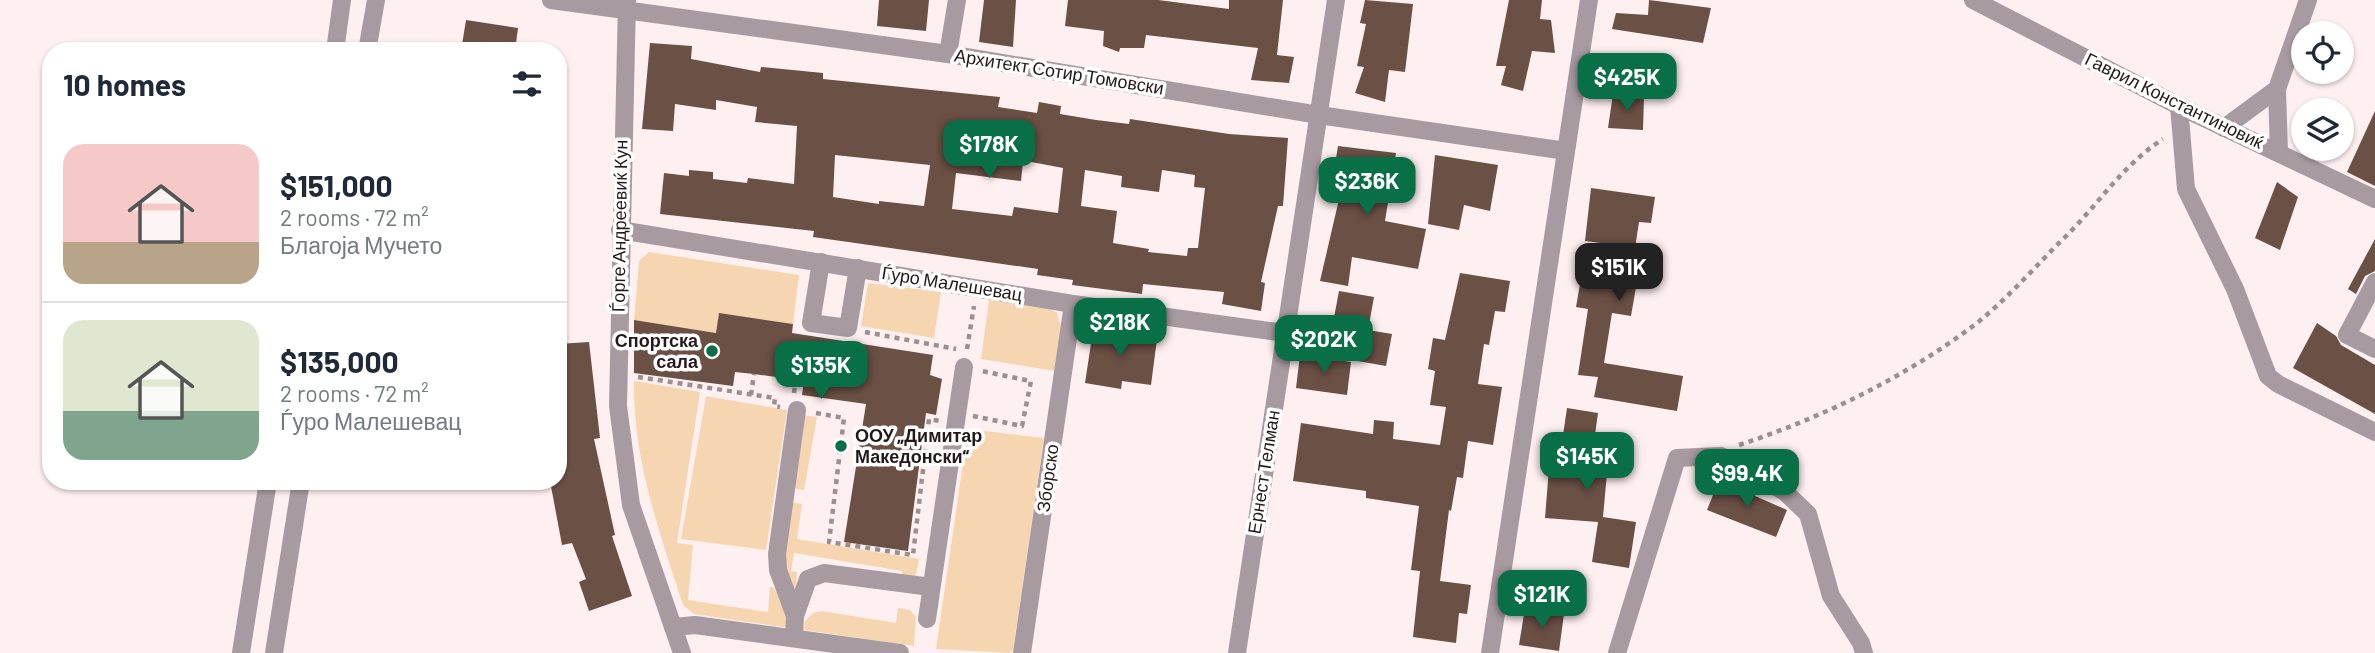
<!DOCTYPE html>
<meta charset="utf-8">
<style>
body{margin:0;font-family:Barlow,sans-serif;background:#f2f2f3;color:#1f2937;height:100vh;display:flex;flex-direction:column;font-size:26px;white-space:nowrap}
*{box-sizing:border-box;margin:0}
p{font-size:23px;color:#747a83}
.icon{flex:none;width:38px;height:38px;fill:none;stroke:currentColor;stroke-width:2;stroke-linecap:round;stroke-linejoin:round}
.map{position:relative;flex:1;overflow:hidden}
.sheet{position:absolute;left:42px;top:42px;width:525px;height:448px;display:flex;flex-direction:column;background:#fff;border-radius:28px;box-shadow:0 2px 5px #0004}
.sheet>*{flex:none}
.tools{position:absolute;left:2291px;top:21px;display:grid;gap:14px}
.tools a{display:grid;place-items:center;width:63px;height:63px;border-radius:50%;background:#fff;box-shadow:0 2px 5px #0004;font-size:35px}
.price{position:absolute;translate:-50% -60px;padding:0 16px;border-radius:14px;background:#096f46;color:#fff;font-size:23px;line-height:46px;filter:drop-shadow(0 2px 4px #0008)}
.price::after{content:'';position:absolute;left:50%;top:42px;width:21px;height:16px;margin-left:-10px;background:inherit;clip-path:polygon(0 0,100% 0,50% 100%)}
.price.current{background:#222;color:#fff}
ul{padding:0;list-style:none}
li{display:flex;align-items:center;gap:21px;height:175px;padding:0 21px}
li+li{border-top:2px solid #e0e1e3}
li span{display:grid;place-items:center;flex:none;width:196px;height:140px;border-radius:21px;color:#555}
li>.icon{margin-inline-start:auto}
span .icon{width:84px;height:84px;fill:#fffc;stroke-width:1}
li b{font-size:30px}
h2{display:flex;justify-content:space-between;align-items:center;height:84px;padding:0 21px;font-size:30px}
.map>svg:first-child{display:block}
.green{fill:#f6d6b0}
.building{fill:#6b5045;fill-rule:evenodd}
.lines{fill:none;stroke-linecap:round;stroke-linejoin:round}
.path{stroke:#9c8f90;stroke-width:4.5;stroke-dasharray:5 5;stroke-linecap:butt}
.minor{stroke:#a89aa1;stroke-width:18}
.poi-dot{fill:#096f46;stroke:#fff;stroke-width:2.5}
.labels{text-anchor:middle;stroke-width:7;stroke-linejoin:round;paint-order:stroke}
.street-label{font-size:18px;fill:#241819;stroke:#fff}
.poi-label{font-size:18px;font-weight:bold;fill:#241819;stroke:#fff;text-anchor:end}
</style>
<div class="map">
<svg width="2375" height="653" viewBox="0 0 2375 653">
<rect width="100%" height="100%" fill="#feeff0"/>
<!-- green -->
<g class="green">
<path d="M 649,252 L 799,275 L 793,324 L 719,314 L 716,333 L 634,320 L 639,261 Z"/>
<path d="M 868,283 L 941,292 L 934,338 L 861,326 Z"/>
<path d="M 989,300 L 1044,306 L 1057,313 L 1061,327 L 1055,371 L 981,359 Z"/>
<path d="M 634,381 L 700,392 L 677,543 L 693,545 L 688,600 L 768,612 L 770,587 L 773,587 L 782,601 L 790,628 L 694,614 L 683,605 C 659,531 633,460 634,381 Z"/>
<path d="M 706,396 L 787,410 L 766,550 L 681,539 Z"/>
<path d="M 802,415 L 817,417 L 804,490 L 790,488 Z"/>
<path d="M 968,429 L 1044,438 L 1013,650 L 1010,653 L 936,649 Z"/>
<path d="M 791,502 L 802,504 L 797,539 L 919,559 L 916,575 L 901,586 L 902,571 L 794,553 L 791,571 L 797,572 L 796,597 C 780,564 785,538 791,502 Z"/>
<path d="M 898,608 L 910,610 L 916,617 L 914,646 L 804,630 L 805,621 L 813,613 L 822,611 L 896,623 Z"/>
</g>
<!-- building -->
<g class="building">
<path d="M 879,0 L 929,0 L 926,31 L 877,26 Z"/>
<path d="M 984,0 L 1016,0 L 1013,47 L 979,42 Z"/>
<path d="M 1068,0 L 1158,0 L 1229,9 L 1229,0 L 1283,0 L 1277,55 L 1294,57 L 1289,83 L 1251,80 L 1258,48 L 1146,35 L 1144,48 L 1120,48 L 1119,52 L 1103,46 L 1104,31 L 1065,26 Z"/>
<path d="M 1365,0 L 1413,4 L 1405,72 L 1389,70 L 1385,102 L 1355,93 L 1364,67 L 1357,66 L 1366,24 L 1360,23 Z"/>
<path d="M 1509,0 L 1542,0 L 1540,19 L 1551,20 L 1555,53 L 1532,51 L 1523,91 L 1501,85 L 1506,66 L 1496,66 Z"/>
<path d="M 1649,0 L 1711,8 L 1703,43 L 1612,29 L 1616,13 L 1648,15 Z"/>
<path d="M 466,20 L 518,28 L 515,51 L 461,51 Z"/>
<path d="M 650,43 L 692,46 L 691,59 L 760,72 L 761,67 L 823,73 L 823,79 L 1000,97 L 998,107 L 1037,113 L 1039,102 L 1061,106 L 1060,114 L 1096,120 L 1129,124 L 1130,119 L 1229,134 L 1288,138 L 1283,206 L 1278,206 L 1261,282 L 1265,283 L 1261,311 L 1222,304 L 1224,292 L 1143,284 L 1142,294 L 1072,285 L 1073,280 L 1037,275 L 1038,269 L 813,237 L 814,231 L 660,214 L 664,173 L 689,176 L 689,170 L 713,172 L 713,179 L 747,183 L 748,178 L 794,184 L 797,126 L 755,122 L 757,107 L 716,100 L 716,110 L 675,104 L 673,131 L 642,129 ZM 835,155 L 930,165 L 924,206 L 879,201 L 879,204 L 833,197 ZM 1026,161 L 1063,168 L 1058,213 L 1014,207 L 1012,216 L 952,209 L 956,173 L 1021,181 L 1023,162 ZM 1085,170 L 1122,176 L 1121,187 L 1159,192 L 1162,170 L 1195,175 L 1194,187 L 1205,188 L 1198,248 L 1188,248 L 1187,256 L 1148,252 L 1149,249 L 1113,243 L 1117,211 L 1081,206 Z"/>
<path d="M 1613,94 L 1644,97 L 1643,130 L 1608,128 Z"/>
<path d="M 2375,111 L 2375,186 L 2347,172 Z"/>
<path d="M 1338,146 L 1396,153 L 1385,221 L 1426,229 L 1418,269 L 1352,257 L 1348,286 L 1320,281 L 1340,195 L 1330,194 Z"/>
<path d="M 1435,155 L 1498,165 L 1490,211 L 1464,205 L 1459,230 L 1428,224 Z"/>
<path d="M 2277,182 L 2298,197 L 2280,250 L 2255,238 Z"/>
<path d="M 1591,188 L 1655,197 L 1651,223 L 1639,222 L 1632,268 L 1639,270 L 1631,316 L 1612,313 L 1604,363 L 1683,376 L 1677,411 L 1594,397 L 1598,377 L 1578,375 L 1588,309 L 1576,307 L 1581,278 L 1610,283 L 1616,245 L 1585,241 Z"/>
<path d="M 2375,239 L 2375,271 L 2365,276 L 2356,294 L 2348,289 Z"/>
<path d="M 1460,273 L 1510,281 L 1505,312 L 1495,311 L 1489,345 L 1484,344 L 1478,384 L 1502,387 L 1493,445 L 1468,441 L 1463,478 L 1457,477 L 1451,511 L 1449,510 L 1440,581 L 1471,585 L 1467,614 L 1459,613 L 1456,643 L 1413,637 L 1420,571 L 1411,570 L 1419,506 L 1366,498 L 1366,491 L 1293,481 L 1301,423 L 1373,434 L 1374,420 L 1394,422 L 1393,439 L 1440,445 L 1446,407 L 1430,405 L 1435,371 L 1428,369 L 1433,338 L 1445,340 Z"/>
<path d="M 1339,291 L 1374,297 L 1368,330 L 1392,334 L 1386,366 L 1352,360 L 1358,328 L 1333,323 Z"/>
<path d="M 719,313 L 793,324 L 792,333 L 933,355 L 930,375 L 942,379 L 936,415 L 926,413 L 908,551 L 844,542 L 866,404 L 802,395 L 804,381 L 754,374 L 735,372 L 733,386 L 634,373 L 634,320 L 716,333 Z"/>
<path d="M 2317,323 L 2336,336 L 2341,345 L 2375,365 L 2375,414 L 2293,368 Z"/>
<path d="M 1094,324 L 1130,330 L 1129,335 L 1157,339 L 1151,385 L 1122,381 L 1121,389 L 1085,383 Z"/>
<path d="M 589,342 L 600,438 L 594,439 L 615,535 L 612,536 L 632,596 L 589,611 L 579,582 L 586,579 L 572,543 L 562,545 L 550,481 L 558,481 L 558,344 Z"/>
<path d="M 1300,355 L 1351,362 L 1347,395 L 1296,388 Z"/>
<path d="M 1567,408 L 1598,413 L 1590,471 L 1607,473 L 1603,517 L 1636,522 L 1629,568 L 1592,562 L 1598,522 L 1545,518 L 1549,468 L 1558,469 Z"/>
<path d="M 1719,480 L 1787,510 L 1776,537 L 1707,510 Z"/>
<path d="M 1525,608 L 1564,614 L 1559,651 L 1519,645 Z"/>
</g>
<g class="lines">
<!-- path -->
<g class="path">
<path d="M 865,332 L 956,349"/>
<path d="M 967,349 L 974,306"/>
<path d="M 638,377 L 775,398 L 774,406 L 780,407"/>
<path d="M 794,393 L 797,370"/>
<path d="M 751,395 L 754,374"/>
<path d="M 816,413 L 844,418 L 829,542 L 913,555 L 929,419 L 940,421"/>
<path d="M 973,416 L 1022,426 L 1031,381 L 982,371"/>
<path d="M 1739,445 C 1824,417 1906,377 1977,323 C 2007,299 2034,268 2061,241 C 2097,207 2121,166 2163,139"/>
</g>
<!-- minor -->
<g class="minor">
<path d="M 551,0 L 948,54 L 1319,115 L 1566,151"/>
<path d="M 1973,0 L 2179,106 L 2375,199"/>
<path d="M 627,1 L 618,406 L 631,505 L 682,653"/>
<path d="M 335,51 L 342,0"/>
<path d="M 367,51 L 376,0"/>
<path d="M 948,54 L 957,0"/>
<path d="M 2277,89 L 2279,152"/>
<path d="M 2179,106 L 2186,189 L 2235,289 L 2268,376 L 2278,384 L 2375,432"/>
<path d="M 2224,128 L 2277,89 L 2308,0"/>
<path d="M 620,230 L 1073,304 L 1285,333"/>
<path d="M 821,262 L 811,323 L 848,328 L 858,268"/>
<path d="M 2375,282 L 2347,335 L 2375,349"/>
<path d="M 795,616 L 808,579 L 824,573 L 931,587"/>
<path d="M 927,619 L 964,367"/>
<path d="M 673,627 L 695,625 L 900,653"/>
<path d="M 794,638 L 795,616 L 778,570 L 777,554 L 797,410"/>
<path d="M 241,653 L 268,481"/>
<path d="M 274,653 L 301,481"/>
<path d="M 1022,653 L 1073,304"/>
<path d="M 1237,653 L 1336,0"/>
<path d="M 1490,653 L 1589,0"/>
<path d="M 1617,653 L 1677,458 L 1721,456 L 1785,492 L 1808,514 L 1831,596 L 1861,643 L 1864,653"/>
</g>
</g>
<!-- markers -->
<g class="poi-dot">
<circle cx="712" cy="351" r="7"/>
<circle cx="841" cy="446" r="7"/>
</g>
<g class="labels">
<!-- street labels -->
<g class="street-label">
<text transform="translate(1059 72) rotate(9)" y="6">Архитект Сотир Томовски</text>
<text transform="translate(2174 101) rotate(26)" y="6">Гаврил Константиновиќ</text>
<text transform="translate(620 226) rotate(-89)" y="6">Ѓорге Андреевиќ Кун</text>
<text transform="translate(952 284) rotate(9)" y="6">Ѓуро Малешевац</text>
<text transform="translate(1264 472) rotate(-81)" y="6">Ернест Телман</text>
<text transform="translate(1048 478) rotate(-82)" y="6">Зборско</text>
</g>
<!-- poi labels -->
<g class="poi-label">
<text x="698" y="347">Спортска<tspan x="698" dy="21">сала</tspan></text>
<text x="855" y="442" text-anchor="start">ООУ „Димитар<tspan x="855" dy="21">Македонски“</tspan></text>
</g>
</g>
</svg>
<div class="tools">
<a><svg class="icon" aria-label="locate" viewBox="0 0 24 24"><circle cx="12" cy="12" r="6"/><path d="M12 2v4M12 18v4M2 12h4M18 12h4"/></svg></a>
<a><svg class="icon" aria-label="layers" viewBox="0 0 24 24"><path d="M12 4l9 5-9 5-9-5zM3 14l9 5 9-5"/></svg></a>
</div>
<b class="price" style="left:1627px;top:113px">$425K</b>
<b class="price" style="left:989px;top:180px">$178K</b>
<b class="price" style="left:1367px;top:217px">$236K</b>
<b class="price current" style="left:1619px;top:303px">$151K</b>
<b class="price" style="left:1120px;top:358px">$218K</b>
<b class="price" style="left:1324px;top:375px">$202K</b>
<b class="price" style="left:821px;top:401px">$135K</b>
<b class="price" style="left:1587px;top:492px">$145K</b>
<b class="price" style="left:1747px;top:509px">$99.4K</b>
<b class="price" style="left:1542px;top:630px">$121K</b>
<section class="sheet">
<h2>10 homes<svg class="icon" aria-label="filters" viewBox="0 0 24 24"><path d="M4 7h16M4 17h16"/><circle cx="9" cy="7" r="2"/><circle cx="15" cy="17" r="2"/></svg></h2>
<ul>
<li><span style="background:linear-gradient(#f6c9c9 70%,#b9a48a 0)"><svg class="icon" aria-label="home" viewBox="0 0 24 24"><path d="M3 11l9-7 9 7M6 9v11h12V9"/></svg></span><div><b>$151,000</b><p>2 rooms · 72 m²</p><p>Благоја Мучето</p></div></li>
<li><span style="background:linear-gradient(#dfe7d0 65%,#7fa58c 0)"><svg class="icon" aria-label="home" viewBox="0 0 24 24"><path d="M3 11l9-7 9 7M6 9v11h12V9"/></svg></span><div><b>$135,000</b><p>2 rooms · 72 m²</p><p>Ѓуро Малешевац</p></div></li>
</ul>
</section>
</div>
